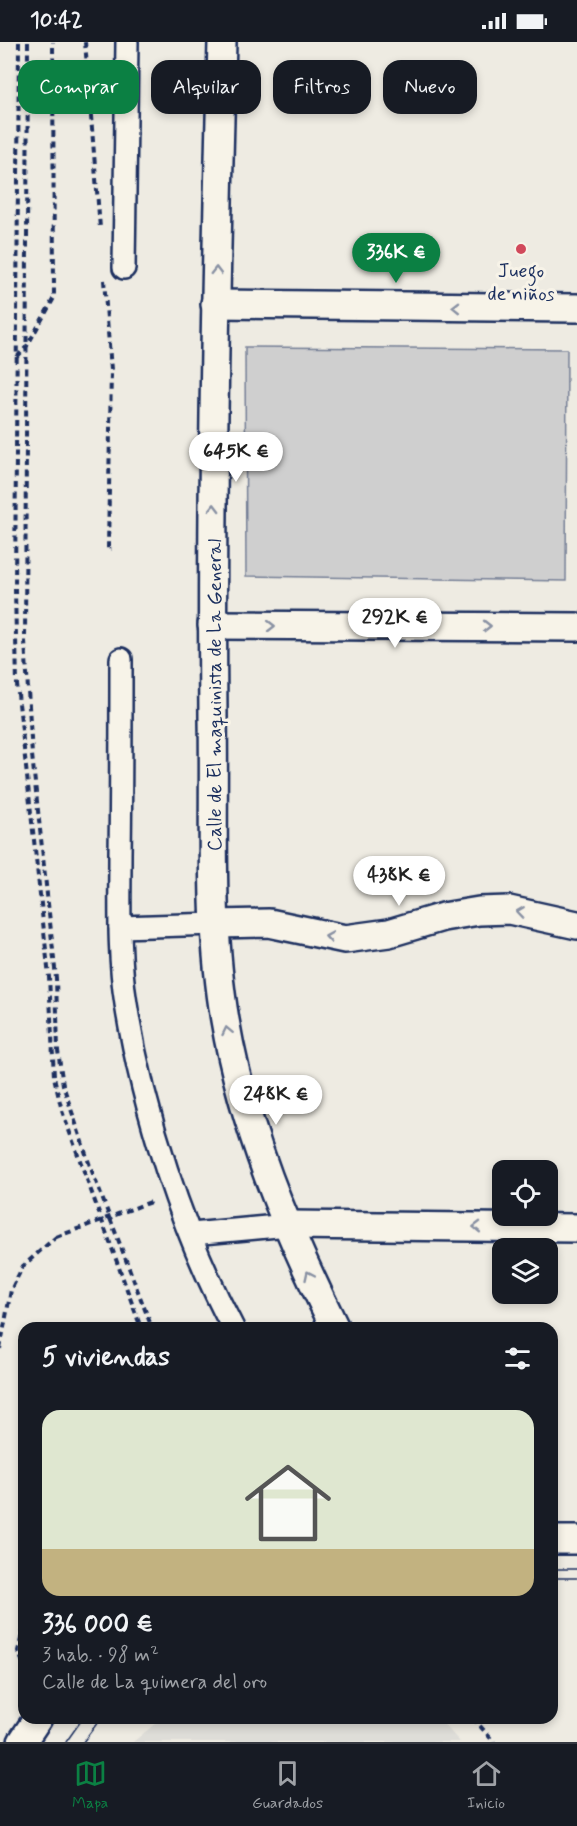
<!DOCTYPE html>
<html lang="es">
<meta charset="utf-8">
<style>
body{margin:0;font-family:Mynerve,sans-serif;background:#20242c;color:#f1f3f6;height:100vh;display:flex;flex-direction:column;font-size:22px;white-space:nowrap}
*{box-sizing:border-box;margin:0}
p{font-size:20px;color:#9ea1a6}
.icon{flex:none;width:33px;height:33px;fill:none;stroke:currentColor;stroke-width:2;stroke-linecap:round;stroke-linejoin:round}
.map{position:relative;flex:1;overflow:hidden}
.drawer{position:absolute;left:18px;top:1280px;width:540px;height:402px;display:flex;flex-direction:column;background:#171b24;border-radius:18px;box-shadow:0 3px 9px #0003}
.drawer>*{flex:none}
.hud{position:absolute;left:18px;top:18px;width:542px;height:54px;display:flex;gap:12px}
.fabs{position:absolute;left:492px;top:1118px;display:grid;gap:12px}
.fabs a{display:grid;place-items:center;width:66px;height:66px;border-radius:12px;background:#171b24;box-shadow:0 3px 9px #0003;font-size:30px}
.price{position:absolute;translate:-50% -51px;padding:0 14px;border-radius:21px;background:#fff;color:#222;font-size:20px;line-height:39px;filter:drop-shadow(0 2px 3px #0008)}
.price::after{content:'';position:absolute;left:50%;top:36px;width:18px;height:14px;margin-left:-9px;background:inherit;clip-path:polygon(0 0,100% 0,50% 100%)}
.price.current{background:#0b8043;color:#fff}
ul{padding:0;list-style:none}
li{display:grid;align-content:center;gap:12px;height:318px;padding:0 24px}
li+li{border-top:2px solid #363941}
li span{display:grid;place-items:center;height:186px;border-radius:18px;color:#555}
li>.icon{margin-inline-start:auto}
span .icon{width:108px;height:108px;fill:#fffc;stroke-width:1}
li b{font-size:26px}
h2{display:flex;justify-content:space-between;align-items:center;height:72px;padding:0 24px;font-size:26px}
.tag{padding:0 21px;border-radius:18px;background:#171b24;box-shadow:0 3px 9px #0003;font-size:21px;line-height:54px}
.tag.current{background:#0b8043;color:#fff}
.status{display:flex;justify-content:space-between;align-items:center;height:42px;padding:0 30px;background:#171b24;direction:ltr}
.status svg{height:16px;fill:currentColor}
.tabs{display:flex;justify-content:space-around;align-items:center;height:84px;border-top:2px solid #363941;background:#171b24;font-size:16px;color:#9ea1a6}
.tabs a{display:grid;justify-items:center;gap:3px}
.tabs .current{color:#0b8043}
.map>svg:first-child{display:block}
.built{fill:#deddd8}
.green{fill:#cfcfcf;stroke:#757f96;stroke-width:1.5}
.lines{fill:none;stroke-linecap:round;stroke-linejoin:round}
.pedestrian-casing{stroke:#1b2f5e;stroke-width:26}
.minor-casing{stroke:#1b2f5e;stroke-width:32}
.path{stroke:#1b2f5e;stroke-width:4;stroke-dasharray:6 4.5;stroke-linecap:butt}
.pedestrian{stroke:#f7f3e8;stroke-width:21}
.minor{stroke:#f7f3e8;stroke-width:27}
.tram{stroke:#1b2f5e;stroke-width:1.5}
.path-bridge{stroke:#1b2f5e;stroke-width:4;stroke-dasharray:6 4.5;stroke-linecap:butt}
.oneway{stroke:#8991a3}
.poi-dot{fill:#d1495b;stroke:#f7f3e8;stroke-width:2}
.labels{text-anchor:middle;stroke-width:6;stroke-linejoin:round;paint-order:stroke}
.poi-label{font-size:20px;fill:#1b2f5e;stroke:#f7f3e8}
.street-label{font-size:20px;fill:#1b2f5e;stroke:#f7f3e8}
</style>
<div class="status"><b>10:42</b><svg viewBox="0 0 49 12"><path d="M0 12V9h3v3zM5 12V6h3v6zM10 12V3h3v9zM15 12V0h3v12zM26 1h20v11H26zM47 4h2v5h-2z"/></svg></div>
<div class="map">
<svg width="577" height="1700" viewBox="0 0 577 1700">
<rect width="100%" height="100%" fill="#eeebe2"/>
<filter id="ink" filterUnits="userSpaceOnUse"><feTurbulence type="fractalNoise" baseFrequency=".0167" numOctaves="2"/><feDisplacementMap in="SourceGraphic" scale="12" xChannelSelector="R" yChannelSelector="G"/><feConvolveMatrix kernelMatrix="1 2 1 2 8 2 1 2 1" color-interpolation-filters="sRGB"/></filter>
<g filter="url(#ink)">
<!-- built -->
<path class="built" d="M 162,1676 L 438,1676 L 460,1700 L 133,1700 Z"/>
<!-- green -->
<path class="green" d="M 245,305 L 567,307 L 566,539 L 246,534 Z"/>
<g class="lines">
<defs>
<g id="pedestrian">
<path d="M 124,226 L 127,0"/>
<path d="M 121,617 C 121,682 121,747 120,812 C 120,862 118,913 126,962 C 143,1069 182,1190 233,1286"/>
<path d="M 120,885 L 216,882"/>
<path d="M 192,1192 L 288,1183"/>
</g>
<g id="minor">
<path d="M 222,0 C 216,225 211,451 213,676 C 215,776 208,879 225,978 C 243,1085 287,1189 335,1286"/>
<path d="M 215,262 L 577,266"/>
<path d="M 212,583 L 577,585"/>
<path d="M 216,882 L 269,881 L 345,897 L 389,891 L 443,875 L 479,869 L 509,868 L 577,883"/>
<path d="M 288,1183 L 577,1186"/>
<path d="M 552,1498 L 577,1498"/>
<path d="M 22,1700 L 38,1676"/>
</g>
</defs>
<!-- pedestrian casing -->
<use href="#pedestrian" class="pedestrian-casing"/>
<!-- minor casing -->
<use href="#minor" class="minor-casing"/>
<!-- path -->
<g class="path">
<path d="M 19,0 L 15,547 L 17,643 L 49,935 L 54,1035 L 62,1069 L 141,1286"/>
<path d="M 28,0 L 25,599 L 32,713 L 56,936 L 58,1009 L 63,1043 L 90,1124 L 152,1286"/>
<path d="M 85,0 L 100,186"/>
<path d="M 104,238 L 111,328 L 108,507 L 112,507"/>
<path d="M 17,315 L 27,304 L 54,256 L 53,0"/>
<path d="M 0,1307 L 11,1248 L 23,1224 L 56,1195"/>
<path d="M 24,1585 L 18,1609 L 24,1623"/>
<path d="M 473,1676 L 494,1700"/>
</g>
<!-- pedestrian -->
<use href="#pedestrian" class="pedestrian"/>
<!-- minor -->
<use href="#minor" class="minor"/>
<!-- tram -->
<g class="tram">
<path d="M 552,1527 L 577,1527"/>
<path d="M 552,1536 L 577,1536"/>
<path d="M 66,1700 L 83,1676"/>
<path d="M 83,1700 L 101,1676"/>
</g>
<!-- path-bridge -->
<path class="path-bridge" d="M 56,1195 L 153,1159"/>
</g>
<!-- one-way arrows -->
<defs><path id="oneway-chevron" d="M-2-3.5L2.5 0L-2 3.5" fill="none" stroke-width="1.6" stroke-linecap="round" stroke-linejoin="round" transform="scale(1.5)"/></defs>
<g class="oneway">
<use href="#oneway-chevron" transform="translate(216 229) rotate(-89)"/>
<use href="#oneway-chevron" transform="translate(456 265) rotate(-179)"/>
<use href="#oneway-chevron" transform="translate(214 466) rotate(-89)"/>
<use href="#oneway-chevron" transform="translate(271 584)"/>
<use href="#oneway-chevron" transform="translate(487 584)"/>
<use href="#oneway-chevron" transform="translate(520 870) rotate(-172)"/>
<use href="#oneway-chevron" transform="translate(329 895) rotate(-171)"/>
<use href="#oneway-chevron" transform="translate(227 989) rotate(-102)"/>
<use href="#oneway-chevron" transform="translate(477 1185) rotate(-179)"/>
<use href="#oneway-chevron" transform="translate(309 1233) rotate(-115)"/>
</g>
</g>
<!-- markers -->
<circle class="poi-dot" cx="521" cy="207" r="6"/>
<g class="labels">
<!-- poi labels -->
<g class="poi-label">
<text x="521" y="235">Juego<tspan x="521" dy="23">de niños</tspan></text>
</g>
<!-- street labels -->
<g class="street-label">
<text transform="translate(214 653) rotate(-90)" y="7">Calle de El maquinista de La General</text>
</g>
</g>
</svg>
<div class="fabs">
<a><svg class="icon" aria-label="locate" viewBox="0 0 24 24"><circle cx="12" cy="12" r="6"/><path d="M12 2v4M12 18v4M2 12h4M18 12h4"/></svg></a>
<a><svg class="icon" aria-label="layers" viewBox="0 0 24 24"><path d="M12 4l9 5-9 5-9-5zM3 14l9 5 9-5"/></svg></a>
</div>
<b class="price current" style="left:396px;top:242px">336K €</b>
<b class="price" style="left:236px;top:441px">645K €</b>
<b class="price" style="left:395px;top:607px">292K €</b>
<b class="price" style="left:399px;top:865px">438K €</b>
<b class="price" style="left:276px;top:1084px">248K €</b>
<div class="hud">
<a class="tag current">Comprar</a>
<a class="tag">Alquilar</a>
<a class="tag">Filtros</a>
<a class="tag">Nuevo</a>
</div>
<section class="drawer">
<h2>5 viviendas<svg class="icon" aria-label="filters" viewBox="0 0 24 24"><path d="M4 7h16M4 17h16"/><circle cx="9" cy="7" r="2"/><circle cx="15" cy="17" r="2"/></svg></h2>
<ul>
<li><span style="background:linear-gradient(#dfe7d0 75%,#c2b280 0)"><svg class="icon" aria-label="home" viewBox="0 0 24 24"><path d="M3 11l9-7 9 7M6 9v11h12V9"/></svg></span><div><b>336 000 €</b><p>3 hab. · 98 m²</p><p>Calle de La quimera del oro</p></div></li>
</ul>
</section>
</div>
<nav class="tabs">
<a class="current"><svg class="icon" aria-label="map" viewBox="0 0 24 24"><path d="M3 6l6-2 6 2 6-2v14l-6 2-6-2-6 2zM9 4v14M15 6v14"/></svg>Mapa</a>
<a><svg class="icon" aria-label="saved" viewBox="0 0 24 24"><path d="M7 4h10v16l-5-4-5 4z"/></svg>Guardados</a>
<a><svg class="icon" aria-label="home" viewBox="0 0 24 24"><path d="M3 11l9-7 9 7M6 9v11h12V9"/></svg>Inicio</a>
</nav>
